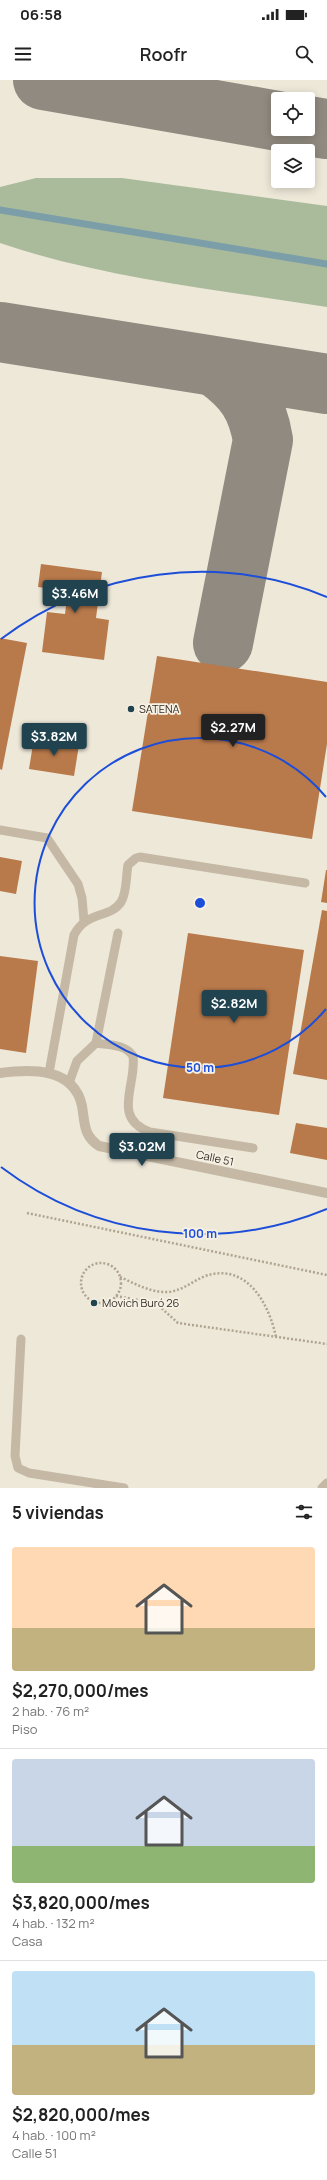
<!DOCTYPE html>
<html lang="es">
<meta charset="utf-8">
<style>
body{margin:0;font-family:Manrope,sans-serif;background:#f6f6f6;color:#222;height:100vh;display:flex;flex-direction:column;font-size:15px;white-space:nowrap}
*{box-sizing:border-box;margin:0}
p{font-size:13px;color:#767676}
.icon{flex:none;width:22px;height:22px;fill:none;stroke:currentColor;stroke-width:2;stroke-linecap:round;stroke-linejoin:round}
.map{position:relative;height:1408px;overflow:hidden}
.drawer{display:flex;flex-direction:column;background:#fff;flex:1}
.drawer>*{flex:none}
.controls{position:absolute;left:271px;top:12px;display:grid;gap:8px}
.controls a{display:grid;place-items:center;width:44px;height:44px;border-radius:4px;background:#fff;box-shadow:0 2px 10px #0003;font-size:20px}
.price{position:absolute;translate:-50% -34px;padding:0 9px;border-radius:4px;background:#20434f;color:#fff;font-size:13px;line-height:26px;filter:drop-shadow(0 1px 2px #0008)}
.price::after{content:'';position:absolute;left:50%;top:24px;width:12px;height:9px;margin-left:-6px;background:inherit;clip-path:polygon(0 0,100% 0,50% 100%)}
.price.selected{background:#222;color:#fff}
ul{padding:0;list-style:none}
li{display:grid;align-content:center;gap:8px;height:212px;padding:0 12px}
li+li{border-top:1px solid #e0e0e0}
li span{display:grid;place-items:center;height:124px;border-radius:4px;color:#555}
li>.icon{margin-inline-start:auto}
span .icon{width:72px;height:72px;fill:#fffc;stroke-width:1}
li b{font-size:17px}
h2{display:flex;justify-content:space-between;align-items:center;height:48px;padding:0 12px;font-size:17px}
.status{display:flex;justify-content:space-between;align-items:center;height:28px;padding:0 20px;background:#fff;direction:ltr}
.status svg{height:11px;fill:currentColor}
header{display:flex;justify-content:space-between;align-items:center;height:52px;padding:0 12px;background:#fff;font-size:18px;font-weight:600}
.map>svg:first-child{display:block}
.green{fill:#aabb9b}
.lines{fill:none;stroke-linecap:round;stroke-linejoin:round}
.stream{stroke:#7b9ea8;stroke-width:7}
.taxiway{stroke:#908a80;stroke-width:60}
.building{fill:#b97a4b}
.path{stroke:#b0a491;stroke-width:2.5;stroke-dasharray:2 2;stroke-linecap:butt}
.lane{stroke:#c5b9a6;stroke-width:9}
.street{stroke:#c5b9a6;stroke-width:10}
.ring{fill:none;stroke:#1d4ed8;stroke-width:2}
.poi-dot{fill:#20434f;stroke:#f6f1e4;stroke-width:1.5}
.labels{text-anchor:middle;stroke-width:3.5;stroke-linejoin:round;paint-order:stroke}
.poi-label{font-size:11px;fill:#322c26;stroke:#f6f1e4;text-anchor:start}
.street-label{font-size:11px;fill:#322c26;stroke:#f6f1e4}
.centre{fill:#1d4ed8;stroke:#f6f1e4;stroke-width:2}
.ring-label{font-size:12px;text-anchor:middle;font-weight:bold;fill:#1d4ed8;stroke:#f6f1e4;stroke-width:3.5;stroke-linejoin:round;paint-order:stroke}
</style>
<div class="status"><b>06:58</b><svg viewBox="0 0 49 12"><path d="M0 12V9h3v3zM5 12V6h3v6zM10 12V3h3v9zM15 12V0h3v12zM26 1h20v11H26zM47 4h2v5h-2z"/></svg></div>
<header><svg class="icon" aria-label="menu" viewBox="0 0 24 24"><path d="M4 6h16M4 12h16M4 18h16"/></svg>Roofr<svg class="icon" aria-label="search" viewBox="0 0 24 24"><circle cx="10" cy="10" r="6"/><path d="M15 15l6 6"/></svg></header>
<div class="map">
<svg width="327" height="1408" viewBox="0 0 327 1408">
<rect width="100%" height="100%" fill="#eee8d9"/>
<!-- green -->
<path class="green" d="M 36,98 L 122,98 L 327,126 L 327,227 C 220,210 102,198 0,163 L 0,107 Z"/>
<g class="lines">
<!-- stream -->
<path class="stream" d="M 0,130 L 327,184"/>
<!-- taxiway -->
<g class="taxiway">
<path d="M 43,0 L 278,41"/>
<path d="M 308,46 L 327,49"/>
<path d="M 0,252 L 327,304"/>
<path d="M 216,287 C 245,308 257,325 263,360 L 223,563"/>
</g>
</g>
<!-- building -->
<g class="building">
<path d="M 41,484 L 102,492 L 96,538 L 109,540 L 104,580 L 42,572 L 47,532 L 65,534 L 68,511 L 38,507 Z"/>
<path d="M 0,558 L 27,563 L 2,690 L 0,689 Z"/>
<path d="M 157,576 L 327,602 L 327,664 L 312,759 L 132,731 Z"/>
<path d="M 34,658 L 79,665 L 74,696 L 29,689 Z"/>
<path d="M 0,777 L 22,781 L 16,814 L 0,811 Z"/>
<path d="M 326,790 L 327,790 L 327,823 L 321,822 Z"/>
<path d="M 322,830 L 327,831 L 327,1000 L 293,994 Z"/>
<path d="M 188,853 L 304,870 L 279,1035 L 163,1018 Z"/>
<path d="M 0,876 L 38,881 L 26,973 L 0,969 Z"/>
<path d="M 296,1043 L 327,1048 L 327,1080 L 290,1073 Z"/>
</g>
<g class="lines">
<!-- path -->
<g class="path">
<path d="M 27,1133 L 327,1195"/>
<circle cx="101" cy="1203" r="20"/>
<path d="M 120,1197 C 136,1204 151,1213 169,1212 C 183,1210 193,1201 205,1196 C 247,1182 269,1224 276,1257"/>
<path d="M 116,1216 L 150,1222 L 159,1226 L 178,1243 L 327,1264"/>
</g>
<!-- lane -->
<g class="lane">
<path d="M 0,750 L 47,758 L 78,804 L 82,818 L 84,841"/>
<path d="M 96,963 C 109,965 125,964 133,976 C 137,1005 111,1038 150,1052 L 253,1068"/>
<path d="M 49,993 L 74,855 C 87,830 110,839 121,822 C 127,813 126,795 128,785 L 136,778 L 140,777 L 305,803"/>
<path d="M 69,1003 L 77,981 L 96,963 L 118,853"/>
<path d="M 21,1259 L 15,1376 L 18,1388 L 29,1393 L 124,1408"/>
<path d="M 322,1408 L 327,1403"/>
</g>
<!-- street -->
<path class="street" d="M 0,993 C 30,989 74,987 82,1026 C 85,1043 83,1055 99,1066 L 327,1113"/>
</g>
<!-- distance rings -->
<g class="ring">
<path d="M326 929A165 165 0 1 1 326 717"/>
<path d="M327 1129A331 331 0 0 1 1 1087M1 559A331 331 0 0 1 327 517"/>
</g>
<!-- markers -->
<g class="poi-dot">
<circle cx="131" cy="629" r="4"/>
<circle cx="94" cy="1223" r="4"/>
</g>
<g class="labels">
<!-- poi labels -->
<g class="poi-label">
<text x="139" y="633">SATENA</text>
<text x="102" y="1227">Movich Buró 26</text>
</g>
<!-- street labels -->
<g class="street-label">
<text transform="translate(215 1078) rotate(12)" y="4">Calle 51</text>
</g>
</g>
<circle cx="200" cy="823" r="6" class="centre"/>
<g class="ring-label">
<text x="200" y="992">50 m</text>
<text x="200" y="1158">100 m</text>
</g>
</svg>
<div class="controls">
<a><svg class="icon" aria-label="locate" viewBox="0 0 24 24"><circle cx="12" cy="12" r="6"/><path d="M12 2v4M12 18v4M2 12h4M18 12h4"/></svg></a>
<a><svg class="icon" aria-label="layers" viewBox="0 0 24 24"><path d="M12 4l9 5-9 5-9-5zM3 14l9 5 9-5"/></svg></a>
</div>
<b class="price" style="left:75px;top:534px">$3.46M</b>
<b class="price selected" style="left:233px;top:668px">$2.27M</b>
<b class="price" style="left:54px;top:677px">$3.82M</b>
<b class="price" style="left:234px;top:944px">$2.82M</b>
<b class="price" style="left:142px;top:1087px">$3.02M</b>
</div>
<section class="drawer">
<h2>5 viviendas<svg class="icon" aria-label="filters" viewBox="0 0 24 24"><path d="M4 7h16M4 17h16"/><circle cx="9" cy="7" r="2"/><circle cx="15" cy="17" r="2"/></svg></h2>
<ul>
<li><span style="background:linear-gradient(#ffd9b3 65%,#c2b280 0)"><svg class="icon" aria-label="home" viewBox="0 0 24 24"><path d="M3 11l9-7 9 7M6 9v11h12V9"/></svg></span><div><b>$2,270,000/mes</b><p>2 hab. · 76 m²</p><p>Piso</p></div></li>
<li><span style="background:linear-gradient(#c9d6e8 70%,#8fb573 0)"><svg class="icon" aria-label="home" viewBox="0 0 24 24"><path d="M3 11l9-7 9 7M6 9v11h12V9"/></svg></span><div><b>$3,820,000/mes</b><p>4 hab. · 132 m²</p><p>Casa</p></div></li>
<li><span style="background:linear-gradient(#bfe0f5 60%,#c2b280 0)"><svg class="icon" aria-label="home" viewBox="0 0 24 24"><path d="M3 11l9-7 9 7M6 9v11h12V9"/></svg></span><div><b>$2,820,000/mes</b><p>4 hab. · 100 m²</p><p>Calle 51</p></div></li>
</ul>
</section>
